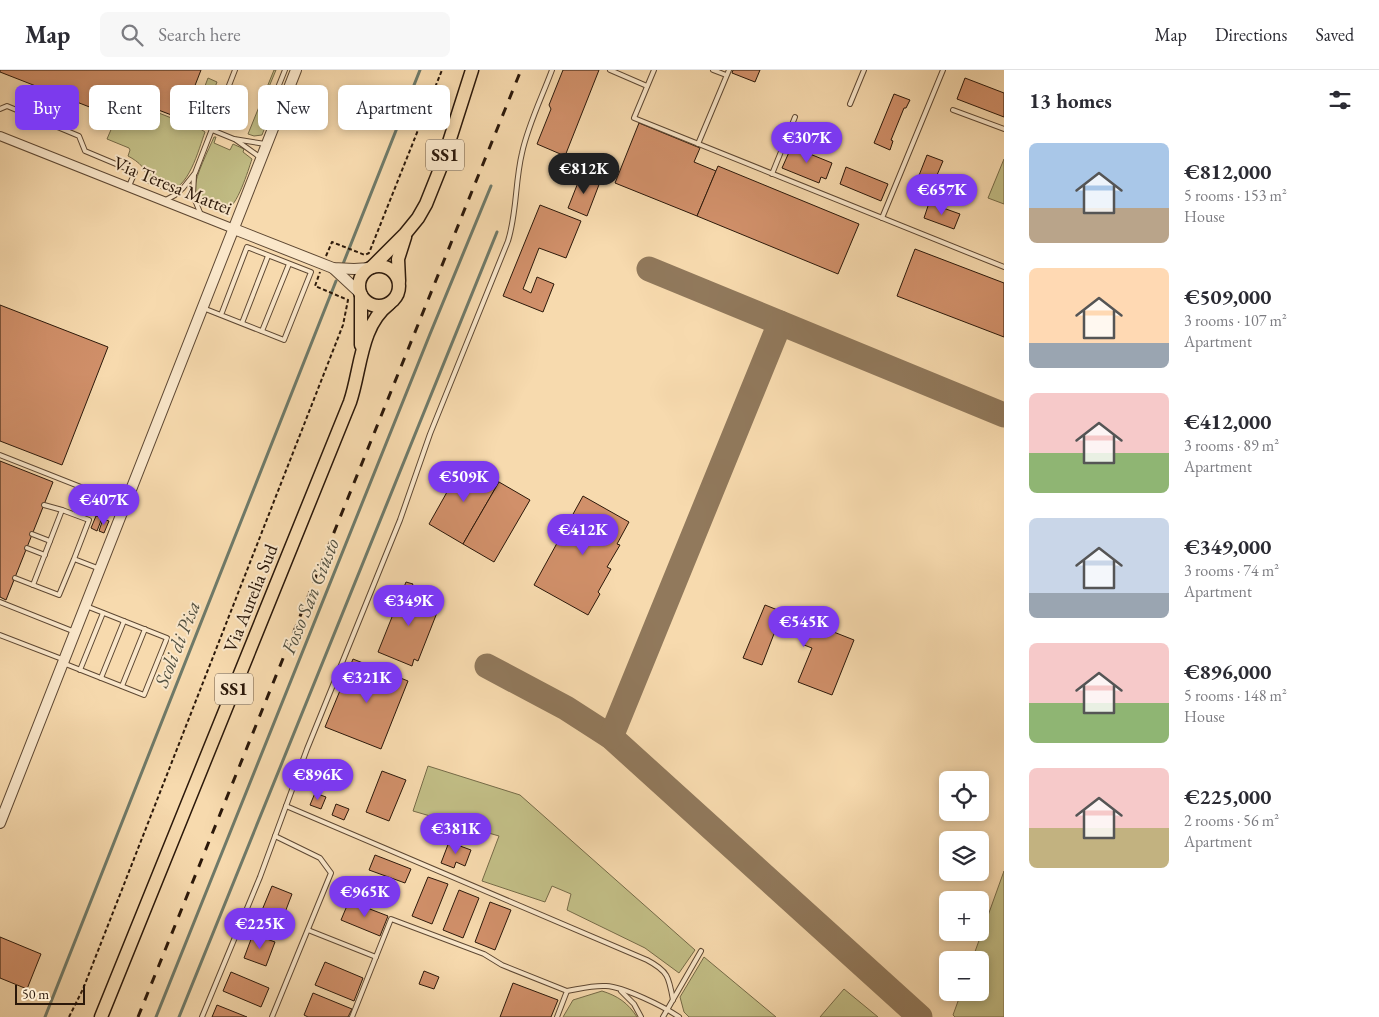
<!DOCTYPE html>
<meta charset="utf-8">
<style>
body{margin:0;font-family:"EB Garamond",serif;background:#f7f7f7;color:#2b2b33;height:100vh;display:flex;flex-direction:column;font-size:19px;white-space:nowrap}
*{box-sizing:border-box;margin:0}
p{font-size:16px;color:#7c7c81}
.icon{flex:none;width:28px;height:28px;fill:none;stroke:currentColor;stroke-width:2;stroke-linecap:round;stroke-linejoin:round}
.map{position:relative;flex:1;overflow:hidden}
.sheet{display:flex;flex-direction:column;background:#fff;width:375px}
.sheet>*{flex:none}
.hud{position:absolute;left:15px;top:15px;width:475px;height:45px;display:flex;gap:10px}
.tools{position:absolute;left:939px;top:701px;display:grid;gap:10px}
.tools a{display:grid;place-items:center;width:50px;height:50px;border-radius:8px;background:#fff;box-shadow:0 2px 8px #0003;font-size:25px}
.scale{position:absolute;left:15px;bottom:12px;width:70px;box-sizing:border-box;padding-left:5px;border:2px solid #2b180a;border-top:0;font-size:14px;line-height:18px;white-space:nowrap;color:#2b180a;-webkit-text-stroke:4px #fae7ca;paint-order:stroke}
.price{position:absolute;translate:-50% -42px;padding:0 11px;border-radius:18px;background:#7c3aed;color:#fff;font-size:16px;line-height:32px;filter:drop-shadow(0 1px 2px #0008)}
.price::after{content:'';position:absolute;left:50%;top:30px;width:15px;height:11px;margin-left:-8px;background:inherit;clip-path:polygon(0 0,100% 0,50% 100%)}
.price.selected{background:#222;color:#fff}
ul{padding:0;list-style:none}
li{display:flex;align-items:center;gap:15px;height:125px;padding:0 25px}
li span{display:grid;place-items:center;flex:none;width:140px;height:100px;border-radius:8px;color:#555}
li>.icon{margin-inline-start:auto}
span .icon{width:60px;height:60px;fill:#fffc;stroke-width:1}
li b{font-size:21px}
h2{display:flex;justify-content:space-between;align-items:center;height:60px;padding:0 25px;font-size:21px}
.pill{padding:0 18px;border-radius:8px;background:#fff;box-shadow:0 2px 8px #0003;font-size:18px;line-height:45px}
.pill.selected{background:#7c3aed;color:#fff}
header{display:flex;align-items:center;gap:30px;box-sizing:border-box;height:70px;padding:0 25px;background:#fff;border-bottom:1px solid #e1e1e2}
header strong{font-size:24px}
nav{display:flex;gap:28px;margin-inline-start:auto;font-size:18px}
.search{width:350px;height:45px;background:#f7f7f7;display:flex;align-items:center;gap:12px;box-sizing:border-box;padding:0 18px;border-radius:8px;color:#7c7c81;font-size:19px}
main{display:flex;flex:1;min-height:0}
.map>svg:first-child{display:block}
.green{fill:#c2be86;stroke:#766b48}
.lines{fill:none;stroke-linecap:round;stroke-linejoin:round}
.stream{stroke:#6f7a69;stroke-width:3}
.taxiway{stroke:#91795c;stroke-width:25}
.building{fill:#d1906a;stroke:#2b180a}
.service-casing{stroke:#5e4833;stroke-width:6}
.minor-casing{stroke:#5e4833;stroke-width:10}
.tertiary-casing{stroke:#5e4833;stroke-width:12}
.primary-casing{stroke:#2b180a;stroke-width:15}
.path{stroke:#2b180a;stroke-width:2;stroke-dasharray:4 2.5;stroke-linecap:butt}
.service{stroke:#fae7ca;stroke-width:4}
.minor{stroke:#fae7ca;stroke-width:8}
.tertiary{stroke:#fae7ca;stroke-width:10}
.primary{stroke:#f7daae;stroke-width:12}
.rail{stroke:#2b180a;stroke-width:3;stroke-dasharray:9 9;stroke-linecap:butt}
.labels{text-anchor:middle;stroke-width:4;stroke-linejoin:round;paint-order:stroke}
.shield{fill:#fae7ca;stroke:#695644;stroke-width:1}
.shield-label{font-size:18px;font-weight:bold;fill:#2b180a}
.street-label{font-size:19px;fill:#2b180a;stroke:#fae7ca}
.water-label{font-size:20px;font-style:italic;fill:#535141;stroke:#fae7ca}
</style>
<header>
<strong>Map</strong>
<div class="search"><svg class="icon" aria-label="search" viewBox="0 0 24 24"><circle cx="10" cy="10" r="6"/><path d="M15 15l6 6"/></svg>Search here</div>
<nav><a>Map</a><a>Directions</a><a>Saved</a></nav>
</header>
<main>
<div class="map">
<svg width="1004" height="947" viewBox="0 0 1004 947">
<rect width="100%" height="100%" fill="#f7daae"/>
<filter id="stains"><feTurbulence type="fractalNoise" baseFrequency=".004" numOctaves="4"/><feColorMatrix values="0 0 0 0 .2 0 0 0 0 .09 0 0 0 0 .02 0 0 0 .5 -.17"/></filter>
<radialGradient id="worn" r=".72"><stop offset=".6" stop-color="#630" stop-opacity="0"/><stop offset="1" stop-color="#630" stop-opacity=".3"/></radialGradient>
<!-- green -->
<g class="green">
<path d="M 274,0 L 276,0 L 266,24 L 267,52 L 262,65 L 254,66 L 248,64 Z"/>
<path d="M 208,8 L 217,12 L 199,58 L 205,62 C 199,78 188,123 166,120 C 160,119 153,115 147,113 C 148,99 139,92 128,86 L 130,80 L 129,78 L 107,69 L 116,48 L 114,47 L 121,28 L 184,53 L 194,27 L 200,29 Z"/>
<path d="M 214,67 L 216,67 L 214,73 L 230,80 L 233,74 L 244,79 L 243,82 L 252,89 C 248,101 237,137 226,140 C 219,142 213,139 207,136 C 200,133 195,126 195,118 C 195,106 209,79 214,67 Z"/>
<path d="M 1004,89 L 1004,134 L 988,128 Z"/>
<path d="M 428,696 L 520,725 L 695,880 L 679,903 L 645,878 L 567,840 L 571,824 L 552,816 L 545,832 L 482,811 L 499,766 L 413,741 Z"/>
<path d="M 1004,801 L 1004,947 L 955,947 L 953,945 L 961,923 L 980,922 L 980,890 L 972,890 Z"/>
<path d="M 704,887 L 776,947 L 689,947 L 684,942 L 680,927 Z"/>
<path d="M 844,919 L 878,947 L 820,947 Z"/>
<path d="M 602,921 C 618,926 628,933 637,947 L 563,947 L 573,930 Z"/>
</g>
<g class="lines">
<!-- stream -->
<g class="stream">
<path d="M 343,194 L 420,0"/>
<path d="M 45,947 L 336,211"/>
<path d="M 156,947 L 430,264 L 491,116"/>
<path d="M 179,947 L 497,162"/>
</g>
<!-- taxiway -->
<g class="taxiway">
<path d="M 649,199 L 1004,345"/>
<path d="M 487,596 L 566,638 L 611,667 L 920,947"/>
<path d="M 611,667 L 780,253"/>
</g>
</g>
<!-- building -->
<g class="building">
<path d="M 0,0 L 201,0 L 182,49 L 119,25 L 110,45 L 0,2 Z"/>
<path d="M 563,0 L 599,0 L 565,86 L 537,74 L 551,39 L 549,35 Z"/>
<path d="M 733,0 L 760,0 L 755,12 L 732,3 Z"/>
<path d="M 965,8 L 1004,23 L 1004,47 L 957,29 Z"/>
<path d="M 894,24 L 910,30 L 906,38 L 904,38 L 891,70 L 893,71 L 890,80 L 874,73 Z"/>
<path d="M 639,53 L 700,78 L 694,92 L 716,101 L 697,146 L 615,113 Z"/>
<path d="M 799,71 L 808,75 L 805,82 L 832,93 L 826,109 L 821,107 L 819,113 L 782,98 L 790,80 L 795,82 Z"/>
<path d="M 927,85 L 943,91 L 931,119 L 916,113 Z"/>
<path d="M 718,96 L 859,154 L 838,204 L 697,146 Z"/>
<path d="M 846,97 L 888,114 L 881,131 L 840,114 Z"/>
<path d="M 581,105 L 600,112 L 587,146 L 568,138 Z"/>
<path d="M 929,133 L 960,144 L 954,159 L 924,148 Z"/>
<path d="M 540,135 L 581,151 L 566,188 L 539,178 L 523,219 L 531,223 L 537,207 L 554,214 L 543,242 L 503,226 Z"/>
<path d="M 915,179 L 1004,213 L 1004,267 L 897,226 Z"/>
<path d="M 0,235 L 108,277 L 62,395 L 0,371 Z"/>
<path d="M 0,391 L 53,412 L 6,530 L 0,527 Z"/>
<path d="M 464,392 L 499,412 L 463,474 L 429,454 Z"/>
<path d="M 499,412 L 530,430 L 494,492 L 463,474 Z"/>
<path d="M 583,426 L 629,452 L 617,474 L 620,475 L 607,497 L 611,499 L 598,522 L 600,524 L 588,545 L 534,515 Z"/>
<path d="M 96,446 L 102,448 L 97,461 L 91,458 Z"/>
<path d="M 103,449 L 109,451 L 104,463 L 99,461 Z"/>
<path d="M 406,512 L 413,514 L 409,522 L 440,535 L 418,591 L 414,589 L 412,596 L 378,582 Z"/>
<path d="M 765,535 L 854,570 L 832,625 L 798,612 L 812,578 L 804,575 L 807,568 L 777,556 L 762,595 L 743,588 Z"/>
<path d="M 353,589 L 408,611 L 381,679 L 325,657 Z"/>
<path d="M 325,692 L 346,700 L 341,712 L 320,704 Z"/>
<path d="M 382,701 L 406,710 L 389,751 L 366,742 Z"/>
<path d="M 315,723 L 326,727 L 321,739 L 310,735 Z"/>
<path d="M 336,734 L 349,739 L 344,750 L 332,745 Z"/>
<path d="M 449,772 L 471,780 L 465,796 L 456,792 L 454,798 L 441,793 Z"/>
<path d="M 375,785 L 411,799 L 405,813 L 369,800 Z"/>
<path d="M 428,807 L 448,814 L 432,854 L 412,846 Z"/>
<path d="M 272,816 L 292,824 L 281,853 L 260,845 Z"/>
<path d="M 459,820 L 479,828 L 463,868 L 443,860 Z"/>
<path d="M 349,831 L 388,846 L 380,866 L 341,850 Z"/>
<path d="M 490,832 L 511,840 L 495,880 L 475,872 Z"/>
<path d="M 253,864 L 275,872 L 266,896 L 244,888 Z"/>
<path d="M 0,867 L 41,884 L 27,919 L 0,908 Z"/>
<path d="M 325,892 L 363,908 L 354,931 L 315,915 Z"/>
<path d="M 424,901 L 439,907 L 434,919 L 419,914 Z"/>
<path d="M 231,902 L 269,918 L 261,937 L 223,921 Z"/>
<path d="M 513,913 L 558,930 L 551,947 L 500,947 Z"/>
<path d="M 313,923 L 352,939 L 348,947 L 308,947 L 304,945 Z"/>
<path d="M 217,935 L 247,947 L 212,947 Z"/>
</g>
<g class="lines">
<defs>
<g id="service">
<path d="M 610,0 L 647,16"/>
<path d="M 654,0 L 634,48 L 1004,197"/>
<path d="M 713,0 L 726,5"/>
<path d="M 850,34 L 864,0"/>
<path d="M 278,38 L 275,25 L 285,0"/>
<path d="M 0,39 L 7,36 L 79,66 L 85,81 L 135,102 L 129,116"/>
<path d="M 953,40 L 1004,59"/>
<path d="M 212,60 L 234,69 L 265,74"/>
<path d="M 236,70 L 261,88"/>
<path d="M 698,74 L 729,0"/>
<path d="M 772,104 L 795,47"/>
<path d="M 194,105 L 193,125 L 201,145"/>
<path d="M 164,131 L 175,125 L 183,118 L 195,103 L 235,0"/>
<path d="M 882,148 L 943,0"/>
<path d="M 203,238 L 284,270 L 311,202 L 247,177 L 221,245"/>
<path d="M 242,253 L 268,186"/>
<path d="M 262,261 L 289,194"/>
<path d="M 0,385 L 124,434"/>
<path d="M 44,435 L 62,440"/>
<path d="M 32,464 L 50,471"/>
<path d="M 27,478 L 45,485"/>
<path d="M 74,489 L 59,525 L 33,515 L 62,440 L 89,450 L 74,489 L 100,499"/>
<path d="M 15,508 L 33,515"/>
<path d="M 0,532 L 75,562"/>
<path d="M 0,565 L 62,589"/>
<path d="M 63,593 L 144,625 L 167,568 L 86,536"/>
<path d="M 80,600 L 103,543"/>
<path d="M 101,608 L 124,551"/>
<path d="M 122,616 L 145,559"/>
<path d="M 286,736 L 647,890 C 668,901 669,907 673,930"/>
<path d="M 308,860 L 376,887"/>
<path d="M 567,921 C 579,919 593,915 606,916 C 624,917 663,936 679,947"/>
<path d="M 621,921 L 634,934 L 641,947"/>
<path d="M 202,947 L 260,807 L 307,679 L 400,450 L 430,364 L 508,171 C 517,142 515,112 522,83 C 528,55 542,27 552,0"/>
<path d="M 272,947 L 331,803 L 320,788 L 275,766"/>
<path d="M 352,947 L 391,849 L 484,884 L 502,895 L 567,921 L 557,947"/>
<path d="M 663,947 L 701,881"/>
</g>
<path id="minor" d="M 0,66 L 234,159"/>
<g id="tertiary">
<path d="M 234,159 L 333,198 L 354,199 L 370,198"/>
<path d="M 333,198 L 360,223"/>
<path d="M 0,753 L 296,0"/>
</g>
<g id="primary">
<circle cx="379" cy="216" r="20"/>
<path d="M 372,197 L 405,164 L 418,148 L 426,134 L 442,94 L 472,0"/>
<path d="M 399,211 L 398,189 L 405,167"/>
<path d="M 361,225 L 361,275"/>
<path d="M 101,947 L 350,332 C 361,300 360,256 389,234"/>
</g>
</defs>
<!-- service casing -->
<use href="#service" class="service-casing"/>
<!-- minor casing -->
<use href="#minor" class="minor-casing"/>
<!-- tertiary casing -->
<use href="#tertiary" class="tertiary-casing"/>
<!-- primary casing -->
<use href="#primary" class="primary-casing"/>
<!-- path -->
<g class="path">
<path d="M 326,186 L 332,172 L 365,185 L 369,183 L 442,0"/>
<path d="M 69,947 L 83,919 L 343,255 L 348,230 L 315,216 L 320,202"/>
</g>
<!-- service -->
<use href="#service" class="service"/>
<!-- minor -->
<use href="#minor" class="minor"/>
<!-- tertiary -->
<use href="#tertiary" class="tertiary"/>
<!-- primary -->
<use href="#primary" class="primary"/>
<!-- rail -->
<path class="rail" d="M 138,947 L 521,0"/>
</g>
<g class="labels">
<!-- shield labels -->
<g class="shield">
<rect x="426" y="69.5" width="38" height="31" rx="4"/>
<rect x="215" y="603.5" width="38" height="31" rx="4"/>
</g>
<g class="shield-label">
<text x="445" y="91">SS1</text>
<text x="234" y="625">SS1</text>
</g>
<!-- street labels -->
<g class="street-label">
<text transform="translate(173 115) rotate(22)" y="7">Via Teresa Mattei</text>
<text transform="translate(250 528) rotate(-68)" y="7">Via Aurelia Sud</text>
</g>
<!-- water labels -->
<g class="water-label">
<text transform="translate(310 526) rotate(-68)" y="7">Fosso San Giusto</text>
<text transform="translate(177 574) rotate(-68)" y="7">Scoli di Pisa</text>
</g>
</g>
<rect width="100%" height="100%" filter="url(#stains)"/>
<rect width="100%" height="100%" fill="url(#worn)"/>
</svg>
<div class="tools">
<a><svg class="icon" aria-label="locate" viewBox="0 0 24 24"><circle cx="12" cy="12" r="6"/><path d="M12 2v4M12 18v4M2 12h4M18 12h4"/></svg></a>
<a><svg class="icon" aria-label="layers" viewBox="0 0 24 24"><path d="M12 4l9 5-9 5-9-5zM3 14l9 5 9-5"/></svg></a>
<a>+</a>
<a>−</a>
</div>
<div class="scale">50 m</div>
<b class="price" style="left:807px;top:94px">€307K</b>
<b class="price selected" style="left:584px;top:125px">€812K</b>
<b class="price" style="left:942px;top:146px">€657K</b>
<b class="price" style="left:464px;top:433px">€509K</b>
<b class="price" style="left:104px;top:456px">€407K</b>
<b class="price" style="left:583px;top:486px">€412K</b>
<b class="price" style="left:409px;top:557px">€349K</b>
<b class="price" style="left:804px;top:578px">€545K</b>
<b class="price" style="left:367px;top:634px">€321K</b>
<b class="price" style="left:318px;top:731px">€896K</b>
<b class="price" style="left:456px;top:785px">€381K</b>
<b class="price" style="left:365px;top:848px">€965K</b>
<b class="price" style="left:260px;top:880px">€225K</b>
<div class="hud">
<a class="pill selected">Buy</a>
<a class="pill">Rent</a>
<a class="pill">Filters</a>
<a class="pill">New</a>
<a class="pill">Apartment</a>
</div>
</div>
<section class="sheet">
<h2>13 homes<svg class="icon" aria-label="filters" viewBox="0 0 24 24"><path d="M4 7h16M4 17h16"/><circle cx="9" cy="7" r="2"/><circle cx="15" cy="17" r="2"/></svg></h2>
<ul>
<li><span style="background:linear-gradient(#a9c7e8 65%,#b9a48a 0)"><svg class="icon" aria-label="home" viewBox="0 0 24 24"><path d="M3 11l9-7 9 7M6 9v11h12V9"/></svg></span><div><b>€812,000</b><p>5 rooms · 153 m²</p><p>House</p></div></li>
<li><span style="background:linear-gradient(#ffd9b3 75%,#9aa5b1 0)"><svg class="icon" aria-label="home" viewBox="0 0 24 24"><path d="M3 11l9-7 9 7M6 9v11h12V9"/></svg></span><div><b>€509,000</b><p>3 rooms · 107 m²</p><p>Apartment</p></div></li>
<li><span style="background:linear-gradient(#f6c9c9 60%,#8fb573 0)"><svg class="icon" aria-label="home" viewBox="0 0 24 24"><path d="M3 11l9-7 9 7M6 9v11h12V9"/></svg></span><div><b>€412,000</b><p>3 rooms · 89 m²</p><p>Apartment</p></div></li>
<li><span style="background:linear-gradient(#c9d6e8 75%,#9aa5b1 0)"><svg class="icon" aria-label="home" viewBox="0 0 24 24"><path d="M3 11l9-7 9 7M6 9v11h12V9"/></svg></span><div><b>€349,000</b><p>3 rooms · 74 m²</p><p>Apartment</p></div></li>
<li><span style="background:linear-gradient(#f6c9c9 60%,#8fb573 0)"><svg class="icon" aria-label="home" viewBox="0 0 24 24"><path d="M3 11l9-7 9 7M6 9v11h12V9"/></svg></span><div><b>€896,000</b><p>5 rooms · 148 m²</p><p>House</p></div></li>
<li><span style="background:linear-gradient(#f6c9c9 60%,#c2b280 0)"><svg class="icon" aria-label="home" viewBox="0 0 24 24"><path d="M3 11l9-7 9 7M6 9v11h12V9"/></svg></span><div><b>€225,000</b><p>2 rooms · 56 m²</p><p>Apartment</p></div></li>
</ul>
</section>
</main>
